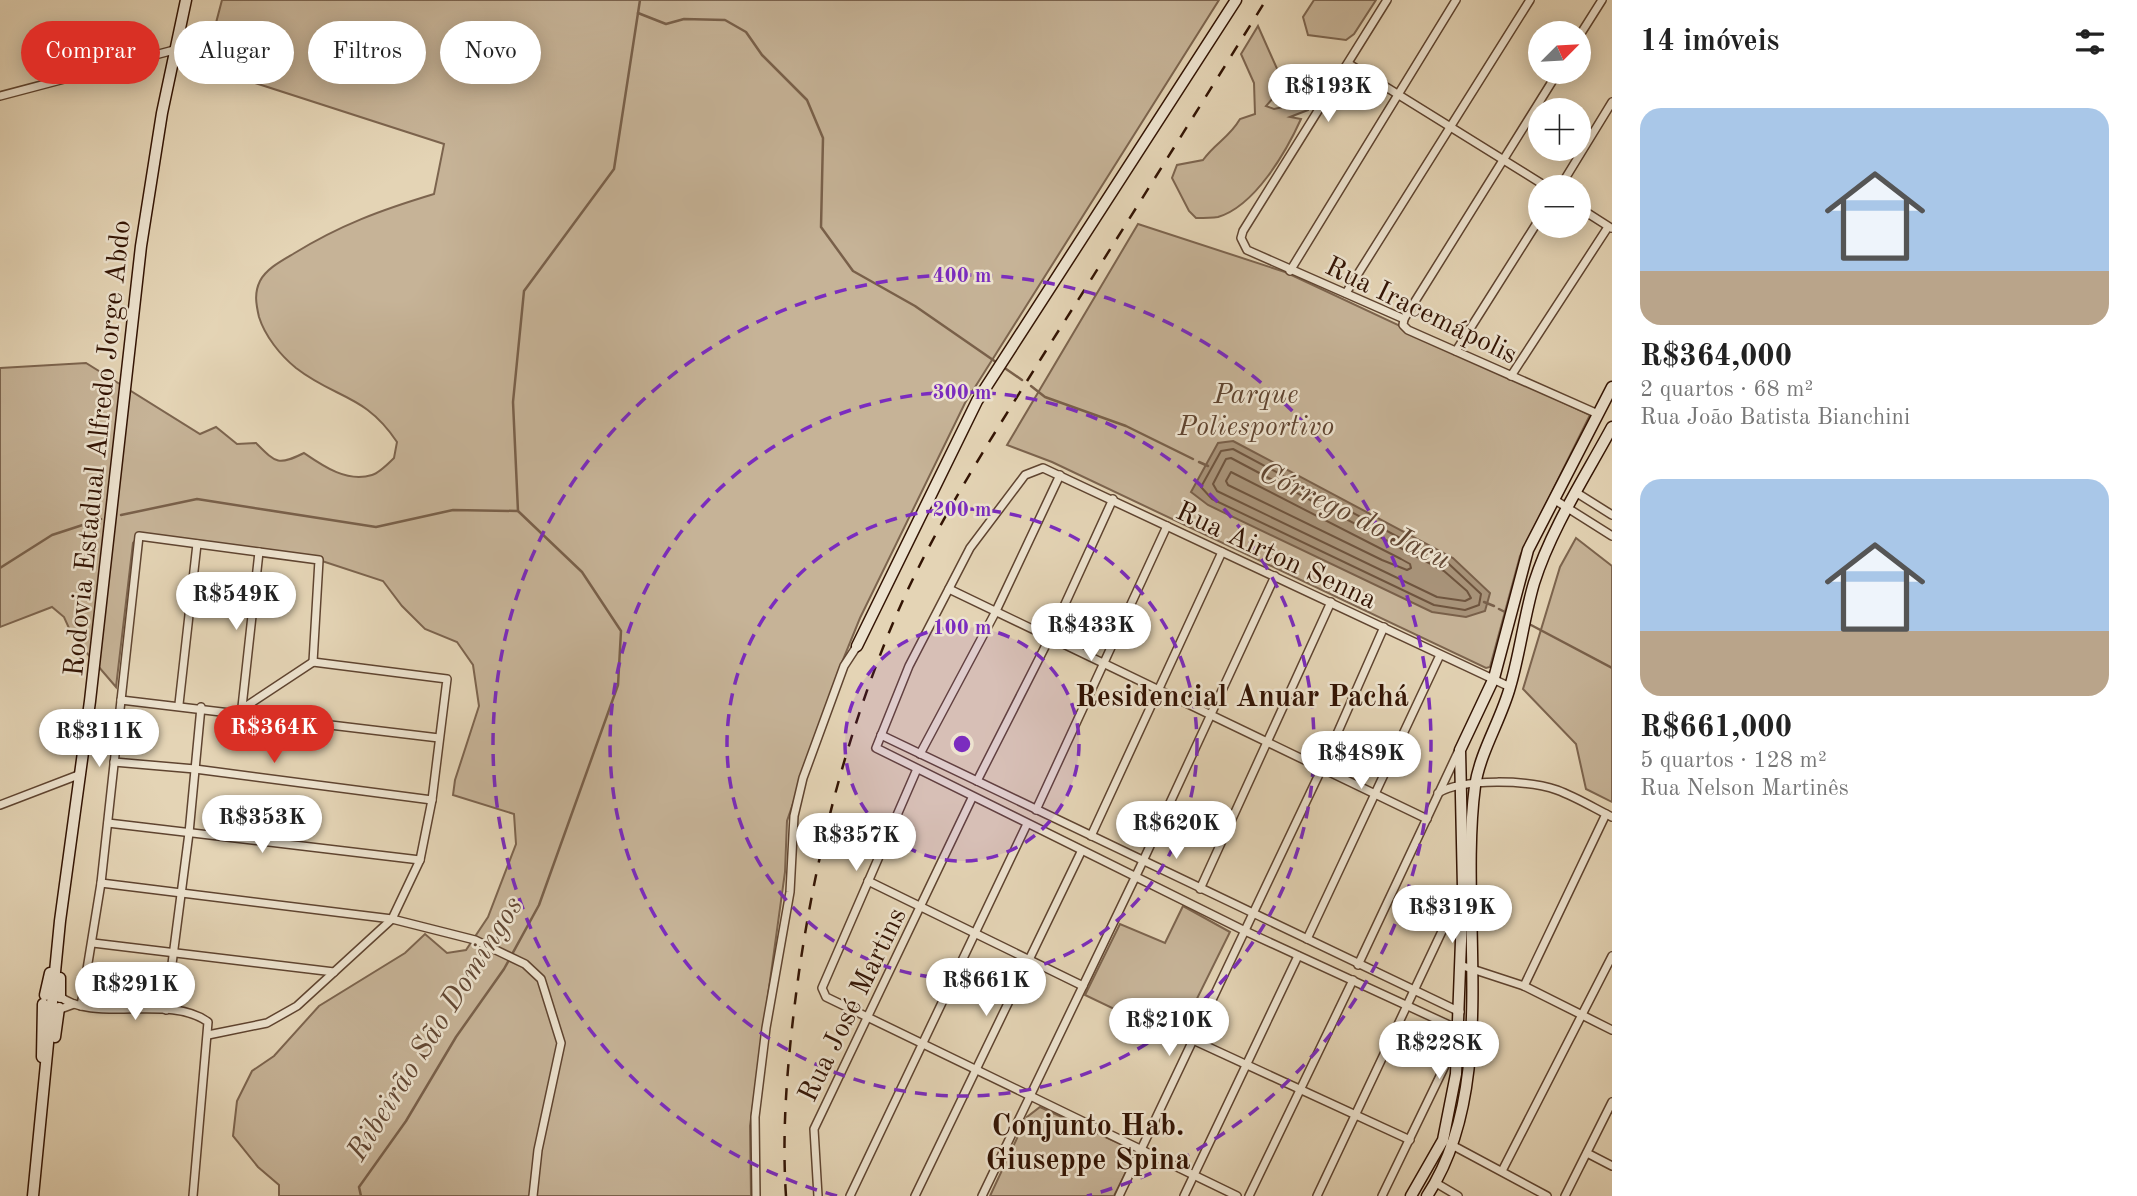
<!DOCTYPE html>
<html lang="pt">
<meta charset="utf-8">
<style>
body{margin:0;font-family:"Old Standard TT",serif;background:#f6f6f6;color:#222;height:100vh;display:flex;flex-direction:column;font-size:26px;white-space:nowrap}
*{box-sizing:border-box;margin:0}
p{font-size:23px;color:#767676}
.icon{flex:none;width:38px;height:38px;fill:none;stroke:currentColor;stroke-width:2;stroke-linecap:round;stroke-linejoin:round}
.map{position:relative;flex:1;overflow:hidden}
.panel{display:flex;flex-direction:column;background:#fff;width:525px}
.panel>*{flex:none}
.hud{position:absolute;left:21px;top:21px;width:665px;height:63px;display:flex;gap:14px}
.needle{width:46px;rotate:66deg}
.buttons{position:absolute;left:1528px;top:21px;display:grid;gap:14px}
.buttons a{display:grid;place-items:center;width:63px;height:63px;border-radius:50%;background:#fff;box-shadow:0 4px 18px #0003;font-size:35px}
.price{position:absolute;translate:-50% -60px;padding:0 16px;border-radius:24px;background:#fff;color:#222;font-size:23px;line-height:46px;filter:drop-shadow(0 2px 4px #0008)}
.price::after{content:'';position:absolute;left:50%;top:42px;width:21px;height:16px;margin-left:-10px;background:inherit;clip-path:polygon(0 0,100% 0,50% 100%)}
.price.selected{background:#d93025;color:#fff}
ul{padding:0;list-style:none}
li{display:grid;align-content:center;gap:14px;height:371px;padding:0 28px}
li span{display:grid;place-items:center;height:217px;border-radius:21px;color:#555}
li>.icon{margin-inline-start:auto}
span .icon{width:126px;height:126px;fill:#fffc;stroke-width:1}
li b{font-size:30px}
h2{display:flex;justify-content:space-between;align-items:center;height:84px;padding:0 28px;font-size:30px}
.tag{padding:0 24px;border-radius:32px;background:#fff;box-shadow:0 4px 18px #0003;font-size:24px;line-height:63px}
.tag.selected{background:#d93025;color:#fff}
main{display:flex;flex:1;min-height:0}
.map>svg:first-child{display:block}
.green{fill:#c6b397;stroke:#7c644e;stroke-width:2}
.water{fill:#a89379;stroke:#79604a;stroke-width:2}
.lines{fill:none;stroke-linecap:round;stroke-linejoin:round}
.shore{stroke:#6e543e;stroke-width:2}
.stream{stroke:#79604a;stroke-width:2.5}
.street-casing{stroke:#5f4430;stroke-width:10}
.secondary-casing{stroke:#331404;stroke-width:13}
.street{stroke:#ede3cf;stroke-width:7}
.secondary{stroke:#ede3cf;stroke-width:10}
.rail{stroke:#331404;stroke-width:2.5;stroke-dasharray:12 12;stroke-linecap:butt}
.ring{fill:none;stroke:#7b2cbf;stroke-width:3.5;stroke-dasharray:12 9}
.labels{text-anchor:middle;stroke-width:5;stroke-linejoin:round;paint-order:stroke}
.street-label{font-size:28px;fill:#331404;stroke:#ede3cf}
.park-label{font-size:28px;font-style:italic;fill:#5f4430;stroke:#ede3cf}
.water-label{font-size:30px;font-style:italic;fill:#624733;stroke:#ede3cf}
.neighbourhood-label{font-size:30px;font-weight:bold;fill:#331404;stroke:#ede3cf}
.centre{fill:#7b2cbf;stroke:#ede3cf;stroke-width:3.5}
.ring-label{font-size:21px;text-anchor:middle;font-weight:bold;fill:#7b2cbf;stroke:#ede3cf;stroke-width:5;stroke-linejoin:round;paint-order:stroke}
</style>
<main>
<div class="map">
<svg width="1612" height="1196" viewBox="0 0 1612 1196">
<rect width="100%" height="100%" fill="#e4d4b5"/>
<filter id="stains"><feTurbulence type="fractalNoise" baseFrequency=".00286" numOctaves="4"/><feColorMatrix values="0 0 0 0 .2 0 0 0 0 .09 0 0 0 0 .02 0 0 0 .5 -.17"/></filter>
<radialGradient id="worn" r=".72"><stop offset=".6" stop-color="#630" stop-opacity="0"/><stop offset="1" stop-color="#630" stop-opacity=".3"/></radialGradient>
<!-- green -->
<g class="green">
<path d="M 222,0 L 1219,0 L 965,403 L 860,618 L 840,667 L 787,821 L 785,872 L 750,1126 L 751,1196 L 279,1196 L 279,1185 L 258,1167 L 233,1136 L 237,1101 L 252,1071 L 274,1056 L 319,1006 L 405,953 L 425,934 L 447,953 L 466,950 L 488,917 L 516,844 L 514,814 L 453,795 L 455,780 L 479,706 L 473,665 L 457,642 L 425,629 L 402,606 L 383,581 L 319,560 L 139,536 L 133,543 L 116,687 L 73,637 L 64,617 L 52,607 L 0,627 L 0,368 L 86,363 L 200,434 L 216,427 L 237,444 L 256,443 C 276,463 278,466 304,453 C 323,466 347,483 372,475 C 379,473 388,464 394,458 L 397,442 C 365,394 336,399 296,368 C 280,355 265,336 259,317 C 256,304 254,293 260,281 C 266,269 281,261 293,254 C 340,225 381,210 434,194 L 444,144 L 187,61 L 194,35 L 212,38 Z"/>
<path d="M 1314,0 L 1376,0 L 1354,34 L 1346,40 L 1308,35 L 1303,17 Z"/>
<path d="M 1258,26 L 1278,71 L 1294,75 L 1266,106 L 1274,109 L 1307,102 L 1308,110 L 1290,117 L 1301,119 C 1286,152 1255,206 1218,217 C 1211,218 1203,218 1196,218 L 1189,211 L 1172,178 L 1177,165 L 1203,160 C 1216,142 1229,138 1240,119 L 1255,114 L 1254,83 L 1241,54 Z"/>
<path d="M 1138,224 L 1285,272 L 1590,415 L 1520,556 L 1490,667 L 1486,668 L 1052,462 L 1007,445 Z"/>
<path d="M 1576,538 L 1612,566 L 1612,802 L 1586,789 L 1576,744 L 1523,689 L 1560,567 Z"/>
<path d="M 1183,906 L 1230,932 L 1177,1039 L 1085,995 L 1120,924 L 1165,943 Z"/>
<path d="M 1040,1107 L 1127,1147 L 1132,1160 L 1114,1196 L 990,1196 L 1027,1117 Z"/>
</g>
<!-- water -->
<path class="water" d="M 1233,441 L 1453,558 L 1490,593 L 1485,611 L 1466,617 L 1432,612 L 1208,505 L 1191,492 L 1218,443 Z"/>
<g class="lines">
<!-- shore -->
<g class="shore">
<path d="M 1233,449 L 1449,564 L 1481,594 L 1479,605 L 1465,610 L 1434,605 L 1212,499 L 1201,487 L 1221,451 Z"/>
<path d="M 1231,458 L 1444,571 L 1467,591 L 1471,598 L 1465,601 L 1437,597 L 1217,491 L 1213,484 L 1226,459 Z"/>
<path d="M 1231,472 L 1401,559 L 1410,564 L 1411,568 L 1407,570 L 1382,560 L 1228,485 L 1226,481 Z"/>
</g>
<!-- stream -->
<g class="stream">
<path d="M 638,13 L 666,24 L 684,19 L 725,20 L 746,32 L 762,55 L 807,100 L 823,138 L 821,227 L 853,271 L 915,306 L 1022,380"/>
<path d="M 1031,386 L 1045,397 L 1126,426 L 1193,459"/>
<path d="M 1199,462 L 1208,466"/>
<path d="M 121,515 L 197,499 L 376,527 L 453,510 L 518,511"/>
<path d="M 0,568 L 52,535 L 101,519"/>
<path d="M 1484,602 L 1494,606"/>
<path d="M 1499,609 L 1505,612"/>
<path d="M 1531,625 L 1612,668"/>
<path d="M 361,1196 L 359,1187 L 406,1121 L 456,1037 L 504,969 L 539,905 L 618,685 L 621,631 L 582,572 L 518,511 L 513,402 L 524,291 L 614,169 L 640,0"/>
</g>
<defs>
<g id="street">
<path d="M 1387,0 L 1243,231 L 1241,238 L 1247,250 L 1404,319 L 1403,325 L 1408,330 L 1598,414"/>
<path d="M 1578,38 L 1602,0"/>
<path d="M 1349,64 L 1547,187"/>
<path d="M 0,96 L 174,50"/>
<path d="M 1560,187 L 1612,102"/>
<path d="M 1578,207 L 1611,228"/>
<path d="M 1290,271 L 1456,0"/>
<path d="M 1346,293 L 1530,0"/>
<path d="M 1404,319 L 1558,72"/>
<path d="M 1456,351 L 1540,218"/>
<path d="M 1511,376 L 1608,227"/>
<path d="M 1577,493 L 1612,515"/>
<path d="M 1555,500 L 1612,536"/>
<path d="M 949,589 L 1427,819"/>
<path d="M 121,700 L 439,738"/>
<path d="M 179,704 L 197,544"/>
<path d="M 242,709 L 313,662"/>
<path d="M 241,716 L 259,552"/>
<path d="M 881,735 L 1460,1012"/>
<path d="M 920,754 L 995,613 L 1060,475"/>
<path d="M 114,762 L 195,769 L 432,800"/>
<path d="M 917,769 L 822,988 L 826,997 L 1237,1196"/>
<path d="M 977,781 L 1049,639 L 1113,499"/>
<path d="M 1438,793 C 1463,778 1530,780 1557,790 C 1576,797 1594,808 1612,817"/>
<path d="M 0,805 L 81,774"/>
<path d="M 1036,810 L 1167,526"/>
<path d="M 108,823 L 420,860"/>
<path d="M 1091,836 L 1222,552"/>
<path d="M 868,881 L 1083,986"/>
<path d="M 101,883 L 392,919 L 475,940 L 525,964 L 541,979 L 561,1043 L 538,1150 L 533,1196"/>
<path d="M 1200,889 L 1331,602"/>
<path d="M 1307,939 L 1440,655"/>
<path d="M 93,943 L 334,972"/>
<path d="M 1358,965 L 1459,750"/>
<path d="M 1460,965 L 1524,986 L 1612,1030"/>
<path d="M 1524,986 L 1606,814"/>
<path d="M 58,995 C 93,1025 168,993 208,1022 L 193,1196"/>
<path d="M 81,1006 L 101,883 L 139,536 L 319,560 L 313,662"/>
<path d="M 166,1010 L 189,833 L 201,707"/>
<path d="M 55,1011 L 74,1004"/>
<path d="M 1460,1030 L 1245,931 L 876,748 L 909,666 L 970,548 L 1025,475 L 1043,468 L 1510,687"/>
<path d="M 208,1035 L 267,1023 L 297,1006 L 392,919 L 420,860 L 432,800 L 447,679 L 313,662"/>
<path d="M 1193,1040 L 1410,1140"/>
<path d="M 1450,1144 L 1547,1196"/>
<path d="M 1587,1153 L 1612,1166"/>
<path d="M 1502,1171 L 1612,956"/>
<path d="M 1436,1183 L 1458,1196"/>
<path d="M 756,1196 L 755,1117 L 766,1028 L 790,892 L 794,816 L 803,778 L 844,666 L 857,646"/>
<path d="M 818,1196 L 814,1129 L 972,798"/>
<path d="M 850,1196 L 1027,824"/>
<path d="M 915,1196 L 1081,852"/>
<path d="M 982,1196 L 1143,861 L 1275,576"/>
<path d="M 1119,1196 L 1322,768 L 1384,627"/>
<path d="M 1184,1196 L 1298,956"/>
<path d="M 1249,1196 L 1353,980"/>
<path d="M 1317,1196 L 1461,891"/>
<path d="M 1382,1196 L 1454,1047"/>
<path d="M 1565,1196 L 1612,1102"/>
</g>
<g id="secondary">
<path d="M 857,646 L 977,401 L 1236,0"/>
<path d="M 60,978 L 60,997"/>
<path d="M 45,995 L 50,973"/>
<path d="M 55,1037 L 59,1008"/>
<path d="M 42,1057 L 43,1004"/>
<path d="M 33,1196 L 60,921 L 90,701 L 141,246 L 162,113 L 186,0"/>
<path d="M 1411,1196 L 1443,1140 L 1456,1074 L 1463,888 L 1460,750 L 1494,678 L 1528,550 L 1612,387"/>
<path d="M 1427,1196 C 1501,1084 1458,914 1475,786 C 1480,752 1501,720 1510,687 C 1520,653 1524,617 1534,583 C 1551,529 1585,477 1612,427"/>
</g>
</defs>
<!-- street casing -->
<use href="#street" class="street-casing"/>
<!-- secondary casing -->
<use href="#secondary" class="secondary-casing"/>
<!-- street -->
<use href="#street" class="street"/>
<!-- secondary -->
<use href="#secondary" class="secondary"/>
<!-- rail -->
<path class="rail" d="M 786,1196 C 781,1123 789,1045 799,972 C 816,856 844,744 888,635 C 930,531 993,436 1052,341 C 1124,228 1195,114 1266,0"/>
</g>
<!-- distance rings -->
<circle cx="962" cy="744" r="117" fill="#7b2cbf" fill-opacity=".12"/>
<g class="ring">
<circle cx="962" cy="744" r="117"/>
<circle cx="962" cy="744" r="235"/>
<circle cx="962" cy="744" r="352"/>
<path d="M837 1196A469 469 0 1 1 1087 1196"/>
</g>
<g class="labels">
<!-- street labels -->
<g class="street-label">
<text transform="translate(1422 309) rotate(26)" y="10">Rua Iracemápolis</text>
<text transform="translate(96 448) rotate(-84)" y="10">Rodovia Estadual Alfredo Jorge Abdo</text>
<text transform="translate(1277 554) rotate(25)" y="10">Rua Airton Senna</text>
<text transform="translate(851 1004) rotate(-64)" y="10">Rua José Martins</text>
</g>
<!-- park labels -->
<g class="park-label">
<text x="1256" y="403">Parque<tspan x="1256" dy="32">Poliesportivo</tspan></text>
</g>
<!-- water labels -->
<g class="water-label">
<text transform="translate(1355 515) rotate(26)" y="10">Córrego do Jacu</text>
<text transform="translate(434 1028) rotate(-58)" y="10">Ribeirão São Domingos</text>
</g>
<!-- neighbourhood labels -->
<g class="neighbourhood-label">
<text x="1242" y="706">Residencial Anuar Pachá</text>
<text x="1088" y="1135">Conjunto Hab.<tspan x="1088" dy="34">Giuseppe Spina</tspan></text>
</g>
</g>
<circle cx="962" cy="744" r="10" class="centre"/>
<g class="ring-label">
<text x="962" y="282">400 m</text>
<text x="962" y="399">300 m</text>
<text x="962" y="516">200 m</text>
<text x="962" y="634">100 m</text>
</g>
<rect width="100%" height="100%" filter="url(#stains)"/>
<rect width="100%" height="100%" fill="url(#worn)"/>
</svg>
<div class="buttons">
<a><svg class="needle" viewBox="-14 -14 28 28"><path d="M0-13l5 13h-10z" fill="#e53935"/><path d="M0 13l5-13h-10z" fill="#767676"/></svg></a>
<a>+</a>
<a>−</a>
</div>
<b class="price" style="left:1328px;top:124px">R$193K</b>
<b class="price" style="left:236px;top:632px">R$549K</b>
<b class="price" style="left:1091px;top:663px">R$433K</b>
<b class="price selected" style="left:274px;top:765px">R$364K</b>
<b class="price" style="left:99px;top:769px">R$311K</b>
<b class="price" style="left:1361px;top:791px">R$489K</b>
<b class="price" style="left:262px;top:855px">R$353K</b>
<b class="price" style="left:1176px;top:861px">R$620K</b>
<b class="price" style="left:856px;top:873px">R$357K</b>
<b class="price" style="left:1452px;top:945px">R$319K</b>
<b class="price" style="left:986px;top:1018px">R$661K</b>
<b class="price" style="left:135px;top:1022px">R$291K</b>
<b class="price" style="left:1169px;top:1058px">R$210K</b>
<b class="price" style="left:1439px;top:1081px">R$228K</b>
<div class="hud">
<a class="tag selected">Comprar</a>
<a class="tag">Alugar</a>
<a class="tag">Filtros</a>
<a class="tag">Novo</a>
</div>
</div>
<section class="panel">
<h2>14 imóveis<svg class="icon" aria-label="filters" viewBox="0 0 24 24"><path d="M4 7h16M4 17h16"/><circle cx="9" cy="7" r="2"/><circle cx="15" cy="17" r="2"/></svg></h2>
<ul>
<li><span style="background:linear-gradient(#a9c7e8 75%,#b9a48a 0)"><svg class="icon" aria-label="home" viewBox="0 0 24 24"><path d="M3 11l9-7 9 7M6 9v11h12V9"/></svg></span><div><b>R$364,000</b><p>2 quartos · 68 m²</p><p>Rua João Batista Bianchini</p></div></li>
<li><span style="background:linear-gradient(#a9c7e8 70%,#b9a48a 0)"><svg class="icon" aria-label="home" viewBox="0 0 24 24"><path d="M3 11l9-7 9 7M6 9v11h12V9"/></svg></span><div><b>R$661,000</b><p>5 quartos · 128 m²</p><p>Rua Nelson Martinês</p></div></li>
</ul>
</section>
</main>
